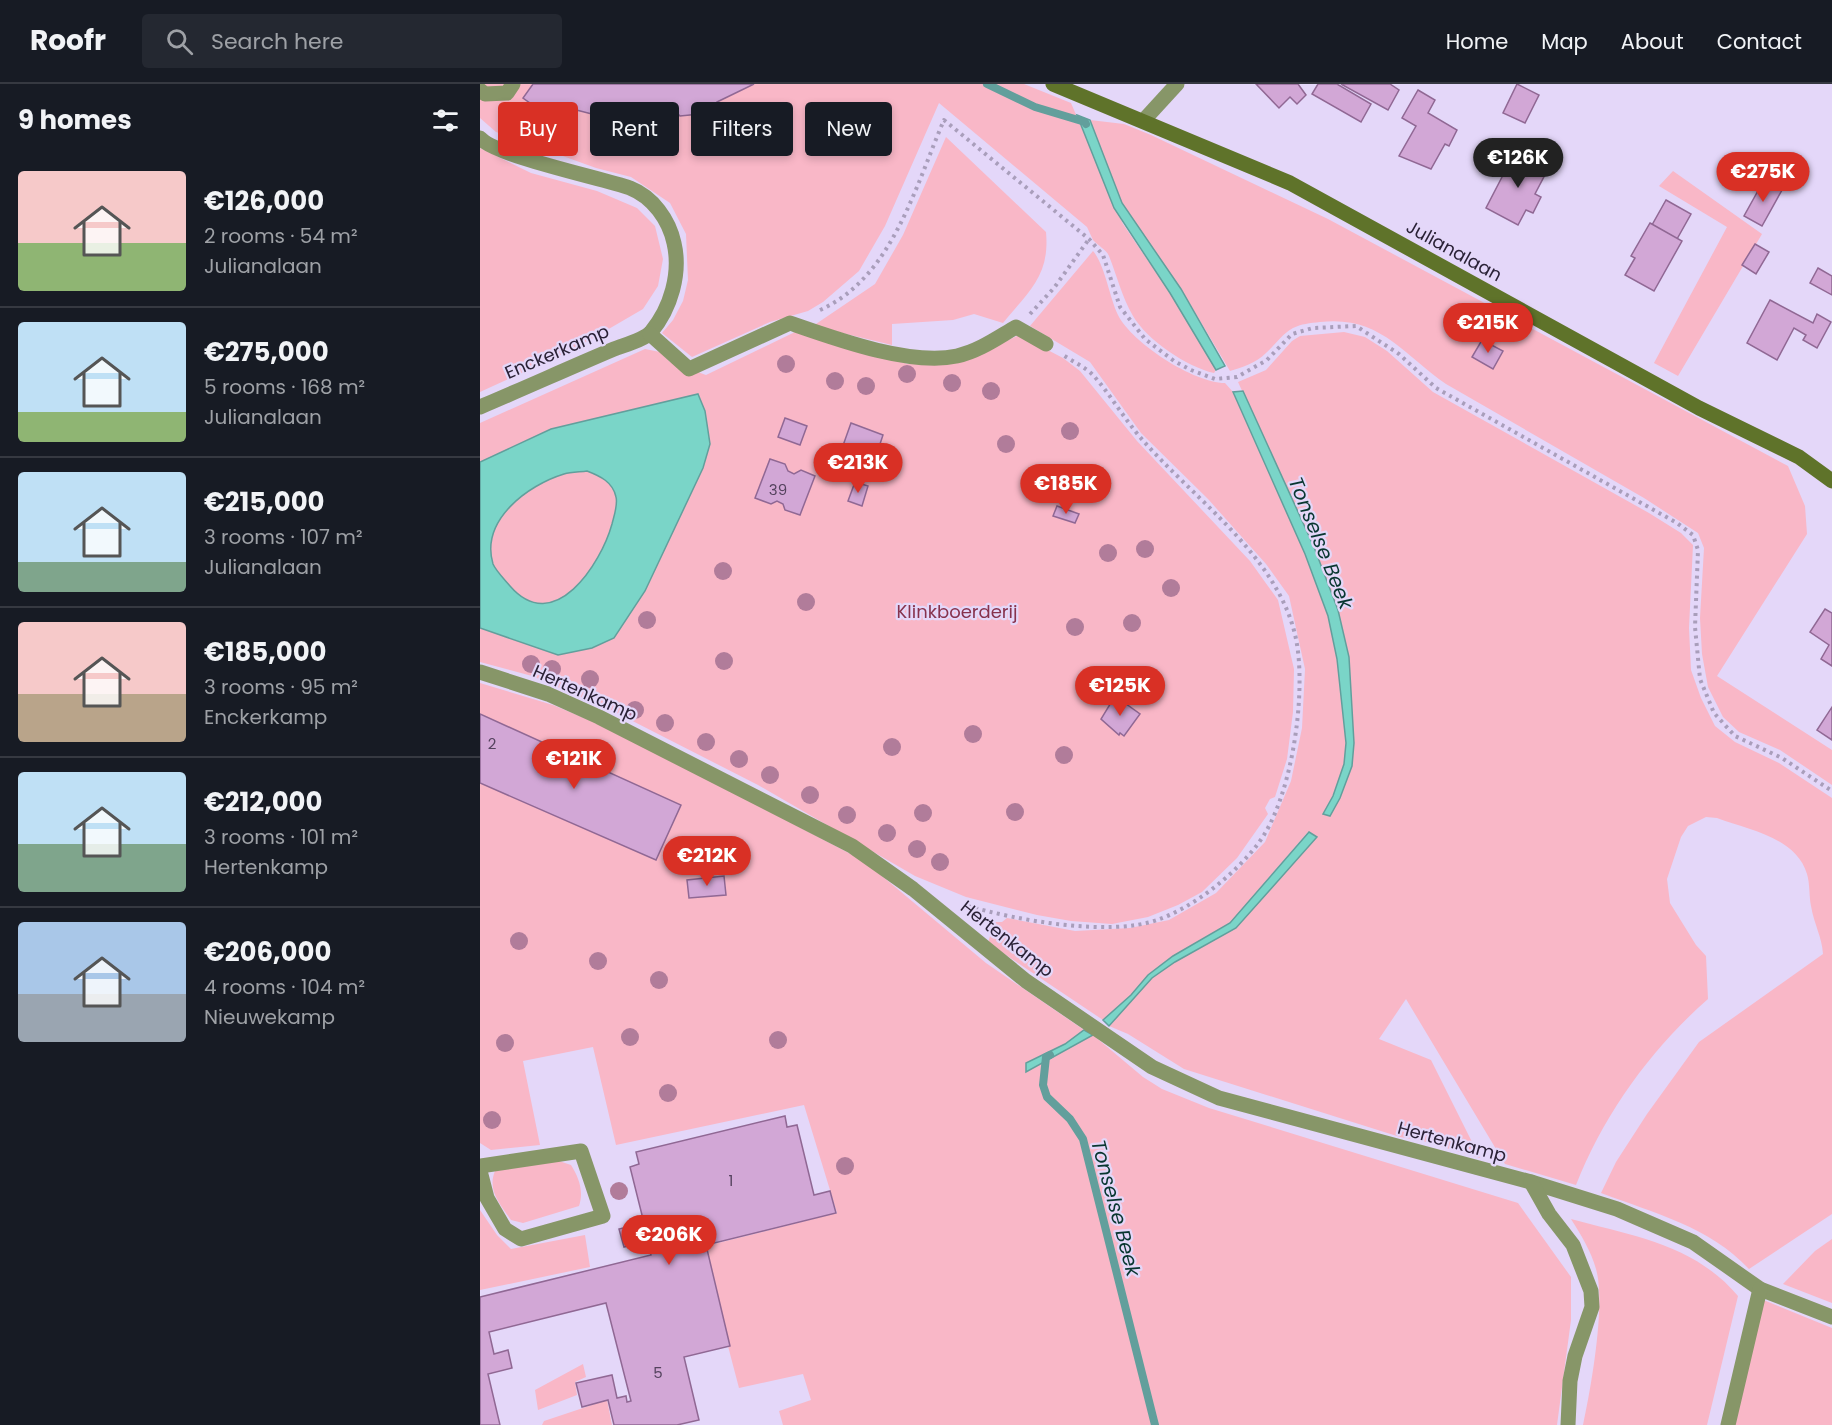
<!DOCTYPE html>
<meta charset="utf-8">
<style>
body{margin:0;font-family:Poppins,sans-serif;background:#242831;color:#f1f3f6;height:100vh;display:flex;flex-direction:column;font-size:22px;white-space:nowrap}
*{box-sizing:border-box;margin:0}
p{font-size:20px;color:#9ea1a6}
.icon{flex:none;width:33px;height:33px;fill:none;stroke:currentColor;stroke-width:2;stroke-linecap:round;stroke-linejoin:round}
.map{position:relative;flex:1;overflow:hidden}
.drawer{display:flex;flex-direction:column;background:#171b24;width:480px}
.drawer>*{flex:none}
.hud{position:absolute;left:18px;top:18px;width:570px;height:54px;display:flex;gap:12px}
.price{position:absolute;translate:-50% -51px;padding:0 14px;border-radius:21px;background:#d93025;color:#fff;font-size:20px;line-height:39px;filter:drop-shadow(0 2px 3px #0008)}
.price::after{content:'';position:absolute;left:50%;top:36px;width:18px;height:14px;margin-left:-9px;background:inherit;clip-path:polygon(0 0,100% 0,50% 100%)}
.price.active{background:#222;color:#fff}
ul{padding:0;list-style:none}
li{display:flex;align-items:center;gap:18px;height:150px;padding:0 18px}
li+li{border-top:2px solid #363941}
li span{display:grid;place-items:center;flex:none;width:168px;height:120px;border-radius:6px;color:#555}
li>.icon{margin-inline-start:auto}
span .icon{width:72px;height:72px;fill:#fffc;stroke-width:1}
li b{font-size:26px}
h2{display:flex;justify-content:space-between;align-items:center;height:72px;padding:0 18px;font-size:26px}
.tag{padding:0 21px;border-radius:6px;background:#171b24;box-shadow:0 3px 9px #0003;font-size:21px;line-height:54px}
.tag.active{background:#d93025;color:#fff}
header{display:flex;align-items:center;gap:36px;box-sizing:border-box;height:84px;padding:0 30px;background:#171b24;border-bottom:2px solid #363941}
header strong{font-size:28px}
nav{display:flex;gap:33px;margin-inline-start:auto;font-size:21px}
.search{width:420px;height:54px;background:#242831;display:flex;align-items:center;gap:15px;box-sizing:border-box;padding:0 21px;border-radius:6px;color:#9ea1a6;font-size:22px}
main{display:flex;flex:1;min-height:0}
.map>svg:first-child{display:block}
.green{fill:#f9b7c7}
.water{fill:#7ad5c8;stroke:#629f9c;stroke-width:1.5;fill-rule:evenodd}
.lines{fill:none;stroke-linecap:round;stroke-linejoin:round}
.stream{stroke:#629f9c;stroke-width:8}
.building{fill:#d2a7d6;stroke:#906894;stroke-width:1.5}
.path{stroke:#a99ebb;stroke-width:4;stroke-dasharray:3 4.5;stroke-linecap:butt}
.lane{stroke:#879668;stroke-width:15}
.street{stroke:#879668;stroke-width:15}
.secondary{stroke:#5f732a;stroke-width:15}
.tree{fill:#b17c9a}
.labels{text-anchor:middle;stroke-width:4.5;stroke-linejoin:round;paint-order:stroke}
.number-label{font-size:15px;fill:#54425e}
.street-label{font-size:18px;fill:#2a2136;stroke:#e4d7f9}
.park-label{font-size:18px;fill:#87324d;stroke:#e4d7f9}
.water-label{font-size:20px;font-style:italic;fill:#083630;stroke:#e4d7f9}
</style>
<header>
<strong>Roofr</strong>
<div class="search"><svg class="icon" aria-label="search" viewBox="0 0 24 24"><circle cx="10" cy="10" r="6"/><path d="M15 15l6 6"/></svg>Search here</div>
<nav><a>Home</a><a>Map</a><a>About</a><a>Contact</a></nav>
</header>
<main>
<section class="drawer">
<h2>9 homes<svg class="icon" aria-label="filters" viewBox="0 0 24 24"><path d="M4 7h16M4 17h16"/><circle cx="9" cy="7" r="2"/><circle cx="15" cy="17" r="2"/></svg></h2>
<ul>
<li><span style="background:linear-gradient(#f6c9c9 60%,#8fb573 0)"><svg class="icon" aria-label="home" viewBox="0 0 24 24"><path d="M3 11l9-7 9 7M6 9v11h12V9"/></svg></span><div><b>€126,000</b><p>2 rooms · 54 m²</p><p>Julianalaan</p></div></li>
<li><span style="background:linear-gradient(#bfe0f5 75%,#8fb573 0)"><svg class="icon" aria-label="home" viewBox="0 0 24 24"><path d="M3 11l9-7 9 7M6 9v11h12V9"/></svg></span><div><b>€275,000</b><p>5 rooms · 168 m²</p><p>Julianalaan</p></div></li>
<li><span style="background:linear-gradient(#bfe0f5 75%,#7fa58c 0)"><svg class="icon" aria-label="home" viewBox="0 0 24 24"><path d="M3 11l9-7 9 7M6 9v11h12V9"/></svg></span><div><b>€215,000</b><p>3 rooms · 107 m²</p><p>Julianalaan</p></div></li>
<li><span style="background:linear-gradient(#f6c9c9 60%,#b9a48a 0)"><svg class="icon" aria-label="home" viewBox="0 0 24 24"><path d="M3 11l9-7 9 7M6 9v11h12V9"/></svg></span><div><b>€185,000</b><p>3 rooms · 95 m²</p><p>Enckerkamp</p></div></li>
<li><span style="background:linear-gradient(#bfe0f5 60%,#7fa58c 0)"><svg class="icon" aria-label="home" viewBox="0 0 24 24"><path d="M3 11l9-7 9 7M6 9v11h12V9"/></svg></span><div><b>€212,000</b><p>3 rooms · 101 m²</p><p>Hertenkamp</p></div></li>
<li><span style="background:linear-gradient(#a9c7e8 60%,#9aa5b1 0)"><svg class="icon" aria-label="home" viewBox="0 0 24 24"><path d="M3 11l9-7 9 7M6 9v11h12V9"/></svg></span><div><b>€206,000</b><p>4 rooms · 104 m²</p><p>Nieuwekamp</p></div></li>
</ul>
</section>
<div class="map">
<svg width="1352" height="1341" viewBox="0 0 1352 1341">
<rect width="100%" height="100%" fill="#e4d7f9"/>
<!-- green -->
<g class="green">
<path d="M 0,0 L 544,0 L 591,19 L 643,140 L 690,209 L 736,286 L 734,289 C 707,283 667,256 653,232 C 642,213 637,192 629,172 C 626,165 618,162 613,156 C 611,152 609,147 607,143 L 459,19 L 405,142 L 379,187 L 343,218 L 328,227 L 290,238 L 212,273 L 182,249 L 193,236 L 203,217 L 208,196 L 206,150 L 190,119 L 151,93 L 116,84 L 16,48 L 0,34 Z"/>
<path d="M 610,36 L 644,40 L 671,51 L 848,135 L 1308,382 L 1325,422 L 1327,450 L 1237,592 L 1352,666 L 1352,701 L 1300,666 L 1259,648 L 1243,633 L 1228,603 L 1222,570 L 1220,534 L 1224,464 L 1218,449 L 1164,414 L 966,300 C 922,269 899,231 840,238 C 830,239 821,240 813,244 C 801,251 796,260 786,269 C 776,279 763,283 750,287 L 701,205 L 642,119 Z"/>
<path d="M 466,53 L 566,148 C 570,192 549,207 523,239 L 494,230 L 473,236 L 412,240 L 412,261 L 333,242 L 395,200 L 423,151 Z"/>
<path d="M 0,64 L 51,89 L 117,107 L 157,124 L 175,142 L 183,175 L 178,202 L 163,225 L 96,264 L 0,308 Z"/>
<path d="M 1193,87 L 1282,150 L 1198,292 L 1174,279 L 1247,143 L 1179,102 Z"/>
<path d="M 613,167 C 625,181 629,212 638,231 C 652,259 714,299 745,299 L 753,308 L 825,470 L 848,532 L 857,575 L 866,659 L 864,680 L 853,712 L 843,730 L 850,732 L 853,726 L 872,682 L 874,659 L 869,573 L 858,526 L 834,463 L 758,298 L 786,286 L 812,257 L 820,252 L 864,248 L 885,253 L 907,267 L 953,308 L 1169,429 L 1201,449 L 1213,461 L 1209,544 L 1211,586 L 1221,614 L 1235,642 L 1255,658 L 1299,679 L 1352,714 L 1352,1130 L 1269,1185 C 1230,1143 1174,1129 1121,1109 L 1136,1078 L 1167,1030 L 1219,958 L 1343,870 C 1342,853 1334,840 1331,822 C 1329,812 1330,800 1327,790 C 1316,753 1269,746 1237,734 L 1226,733 L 1208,742 L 1201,753 L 1187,795 L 1190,819 L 1216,861 L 1226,872 L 1228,915 C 1171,965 1124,1030 1096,1101 L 1025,1080 L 926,915 L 899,955 L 951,976 L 1000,1074 L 943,1057 L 920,1053 L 704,985 L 648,950 L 629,942 L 672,894 L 695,878 L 756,844 L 837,753 L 828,748 L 750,839 L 693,872 L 668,891 L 651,911 L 623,936 L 508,859 L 514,838 L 522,838 L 527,834 L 595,847 L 650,844 L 689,836 L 736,809 L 785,758 L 811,697 L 822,644 L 825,585 L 809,512 L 786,480 L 728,415 L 661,349 L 610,278 L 550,242 Z"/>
<path d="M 315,248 L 428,280 L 453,280 L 495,272 L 539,251 L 583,274 L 600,287 L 657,357 L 770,477 L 798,516 L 814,585 L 813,628 L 807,675 L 795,713 L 790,715 L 785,724 L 788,730 L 757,774 L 722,808 L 698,821 L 668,833 L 632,840 L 591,837 L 557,831 L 486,813 L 435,792 L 278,701 L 131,626 L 52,592 L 0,578 L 0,339 L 165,265 L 180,268 L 190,278 L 226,291 Z"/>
<path d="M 0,599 L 73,621 L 140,649 L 384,777 L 506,879 L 604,946 L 585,960 L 546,979 L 546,988 L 613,951 L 663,993 L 682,1005 L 729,1024 L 1038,1119 L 1091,1193 L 1091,1236 L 1077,1341 L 303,1341 L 299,1327 L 331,1316 L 323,1290 L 259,1304 L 222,1163 L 357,1129 L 324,1021 L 136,1061 L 113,963 L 43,977 L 60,1061 L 11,1066 L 0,1059 Z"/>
<path d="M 79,1077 L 91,1081 C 99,1094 104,1107 99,1122 L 43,1139 L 31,1136 C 20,1120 7,1106 15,1087 Z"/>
<path d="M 0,1126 L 17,1151 L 31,1165 L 105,1151 L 110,1183 L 0,1206 Z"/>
<path d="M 1091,1135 C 1153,1152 1214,1160 1258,1212 L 1227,1341 L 1103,1341 C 1111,1304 1126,1220 1116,1185 C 1111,1167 1101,1151 1091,1135 Z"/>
<path d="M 1352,1155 L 1352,1219 L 1303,1200 L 1335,1167 Z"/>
<path d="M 1281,1215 L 1352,1244 L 1352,1341 L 1252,1341 Z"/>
<path d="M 103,1280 L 106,1293 L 95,1298 L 97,1311 L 58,1326 L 55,1306 Z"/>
<path d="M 127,1316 L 132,1341 L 62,1341 L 64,1337 Z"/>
</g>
<!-- water -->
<g class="water">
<path d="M 597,31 L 610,36 L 642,119 L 701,205 L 745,282 L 736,286 L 690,209 L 634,124 Z"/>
<path d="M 763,307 L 834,463 L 858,526 L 869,573 L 874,659 L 872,682 L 860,714 L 850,732 L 843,730 L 853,712 L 864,680 L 866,659 L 857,575 L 848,532 L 825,470 L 753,308 Z"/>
<path d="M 218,310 L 225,327 L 230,360 L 223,384 L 165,507 L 134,554 L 112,564 L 78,571 L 0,544 L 0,378 L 71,345 ZM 107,387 C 120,392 133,398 136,413 C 138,421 134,432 132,440 C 121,480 74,553 30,502 C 25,496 16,487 13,480 C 0,436 48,401 84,390 C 91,388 100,388 107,387 Z"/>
<path d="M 829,748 L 837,753 L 756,844 L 695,878 L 672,894 L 629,942 L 623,936 L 651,911 L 668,891 L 693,872 L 750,839 Z"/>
<path d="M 604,946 L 613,951 L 546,988 L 546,979 L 585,960 Z"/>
</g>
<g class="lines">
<!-- stream -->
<g class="stream">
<path d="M 507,0 L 555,23 L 605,38 L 606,40"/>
<path d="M 570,971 L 566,973 L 563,1001 L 567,1013 L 590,1035 L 603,1055 L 675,1341"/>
</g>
</g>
<!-- building -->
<g class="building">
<path d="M 53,0 L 274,0 L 237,18 L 240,28 L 200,32 L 197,29 L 154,33 L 152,44 L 111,33 L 112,30 L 69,19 L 64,29 L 43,14 Z"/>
<path d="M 776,0 L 818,0 L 826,11 L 817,20 L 810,13 L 799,24 Z"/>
<path d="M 838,0 L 857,0 L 891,20 L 881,38 L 832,10 Z"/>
<path d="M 861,0 L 910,0 L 919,6 L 908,26 Z"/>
<path d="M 1037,0 L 1059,11 L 1045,39 L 1023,29 Z"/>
<path d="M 938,6 L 955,16 L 948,29 L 977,46 L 969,62 L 965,60 L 951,85 L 919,72 L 936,42 L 922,34 Z"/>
<path d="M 1035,68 L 1068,85 L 1055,110 L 1061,113 L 1053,129 L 1046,126 L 1038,141 L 1006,124 Z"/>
<path d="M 1284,96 L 1302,106 L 1282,142 L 1264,132 Z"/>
<path d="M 1186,116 L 1211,130 L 1197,155 L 1172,141 Z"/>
<path d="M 1170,139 L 1202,157 L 1174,207 L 1145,191 L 1155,174 L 1151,172 Z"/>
<path d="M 1275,160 L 1289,168 L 1276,190 L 1262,181 Z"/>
<path d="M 1338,184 L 1352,192 L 1352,211 L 1330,199 Z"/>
<path d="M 1290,216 L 1333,239 L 1337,230 L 1351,238 L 1337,264 L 1323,256 L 1326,251 L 1314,244 L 1297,276 L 1267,259 Z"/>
<path d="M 1002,256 L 1023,267 L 1013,285 L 992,273 Z"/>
<path d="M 305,334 L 327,342 L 320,361 L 298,353 Z"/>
<path d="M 371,339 L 403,351 L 393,381 L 360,370 Z"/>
<path d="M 290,375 L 305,380 L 308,387 L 314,390 L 321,386 L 335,392 L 320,431 L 305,426 L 303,420 L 297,417 L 291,420 L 275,414 Z"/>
<path d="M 375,398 L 388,402 L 382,422 L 368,417 Z"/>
<path d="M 577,422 L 599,430 L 595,439 L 573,432 Z"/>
<path d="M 1345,525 L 1352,529 L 1352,582 L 1341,575 L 1349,561 L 1330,548 Z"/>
<path d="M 635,612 L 660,630 L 644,652 L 640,649 L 639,651 L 621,635 Z"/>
<path d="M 1352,623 L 1352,656 L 1337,646 Z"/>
<path d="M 0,630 L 201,721 L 176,776 L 0,699 Z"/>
<path d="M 244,792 L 246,811 L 209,814 L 207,796 Z"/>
<path d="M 305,1032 L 307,1043 L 317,1041 L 334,1111 L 350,1107 L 356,1129 L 226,1161 L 250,1262 L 204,1273 L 219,1336 L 197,1341 L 134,1341 L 128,1316 L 102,1323 L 96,1299 L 132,1291 L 137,1314 L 146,1312 L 147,1318 L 151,1317 L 126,1219 L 9,1248 L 14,1270 L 28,1266 L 32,1284 L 8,1290 L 20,1341 L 0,1341 L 0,1213 L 171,1171 L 168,1157 L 144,1163 L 139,1145 L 164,1139 L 150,1083 L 159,1080 L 156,1068 Z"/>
</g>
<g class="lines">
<!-- path -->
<g class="path">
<path d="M 340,226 C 412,194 435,103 464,36 L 609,155 L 623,171 L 640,223 L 665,255 L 694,277 L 711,286 L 735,295 L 757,293 L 787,276 L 812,250 L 833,244 L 876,242 L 919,270 L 956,304 L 1197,439 L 1213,451 L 1218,466 L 1215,543 L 1220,595 L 1234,629 L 1255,652 L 1302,674 L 1352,707"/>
<path d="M 550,230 L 574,204 L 609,155"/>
<path d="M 488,822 C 536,836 629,853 677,836 C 714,823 753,792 777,761 C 812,717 827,609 816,555 C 799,472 712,414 660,353 C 643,333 630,310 613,291 C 605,283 592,277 583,271"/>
</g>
<!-- lane -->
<path class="lane" d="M 0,6 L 5,10 L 27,9 L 33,0"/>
<!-- street -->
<g class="street">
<path d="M 664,36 L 697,0"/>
<path d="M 0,54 C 16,72 121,94 150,104 C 173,113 189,136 194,159 C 201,189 191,224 171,248 C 164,256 144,261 134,265 C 89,284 45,304 0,323"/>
<path d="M 170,250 L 209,285 L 310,239 C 356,255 430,282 477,272 C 499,267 517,254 536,243 L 566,260"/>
<path d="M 0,588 L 68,610 L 119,633 L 372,762 L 433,805 L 546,897 L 672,983 L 739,1014 L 1051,1098 L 1137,1125 L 1213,1158 L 1280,1205 L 1352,1233"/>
<path d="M 0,1082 L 101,1067 L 123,1132 L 41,1155 L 25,1145 L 7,1114 L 0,1087"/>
<path d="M 1051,1098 L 1069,1130 L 1093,1161 L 1111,1207 L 1112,1223 L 1095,1272 L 1090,1297 L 1088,1341"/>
<path d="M 1248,1341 L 1280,1205"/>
</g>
<!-- secondary -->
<path class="secondary" d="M 573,0 L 810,99 L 1219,324 L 1319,373 L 1352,397"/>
</g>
<!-- trees -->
<g class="tree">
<circle cx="306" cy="280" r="9"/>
<circle cx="427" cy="290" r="9"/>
<circle cx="355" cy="297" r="9"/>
<circle cx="472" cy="299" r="9"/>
<circle cx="386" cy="302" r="9"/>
<circle cx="511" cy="307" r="9"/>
<circle cx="590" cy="347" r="9"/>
<circle cx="526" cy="360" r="9"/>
<circle cx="665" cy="465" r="9"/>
<circle cx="628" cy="469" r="9"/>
<circle cx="243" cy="487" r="9"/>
<circle cx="691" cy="504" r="9"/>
<circle cx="326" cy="518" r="9"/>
<circle cx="167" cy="536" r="9"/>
<circle cx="652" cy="539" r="9"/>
<circle cx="595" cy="543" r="9"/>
<circle cx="244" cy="577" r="9"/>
<circle cx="51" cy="580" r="9"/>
<circle cx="72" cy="585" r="9"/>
<circle cx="110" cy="595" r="9"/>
<circle cx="155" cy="626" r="9"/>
<circle cx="185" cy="639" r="9"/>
<circle cx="493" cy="650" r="9"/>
<circle cx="226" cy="658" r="9"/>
<circle cx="412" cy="663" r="9"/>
<circle cx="584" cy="671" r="9"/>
<circle cx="259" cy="675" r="9"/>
<circle cx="290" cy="691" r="9"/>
<circle cx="330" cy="711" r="9"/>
<circle cx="535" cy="728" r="9"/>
<circle cx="443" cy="729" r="9"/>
<circle cx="367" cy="731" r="9"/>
<circle cx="407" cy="749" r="9"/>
<circle cx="437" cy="765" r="9"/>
<circle cx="460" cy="778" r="9"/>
<circle cx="39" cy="857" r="9"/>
<circle cx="118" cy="877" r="9"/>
<circle cx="179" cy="896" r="9"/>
<circle cx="150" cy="953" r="9"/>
<circle cx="298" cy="956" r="9"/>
<circle cx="25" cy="959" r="9"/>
<circle cx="188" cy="1009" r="9"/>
<circle cx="12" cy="1036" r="9"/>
<circle cx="365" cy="1082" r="9"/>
<circle cx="139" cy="1107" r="9"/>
</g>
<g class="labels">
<!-- number labels -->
<g class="number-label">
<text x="298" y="411">39</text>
<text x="12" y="665">2</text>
<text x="251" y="1102">1</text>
<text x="178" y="1294">5</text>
</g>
<!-- street labels -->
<g class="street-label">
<text transform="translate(974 167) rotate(29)" y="6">Julianalaan</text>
<text transform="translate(77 268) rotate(-23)" y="6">Enckerkamp</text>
<text transform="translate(105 609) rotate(24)" y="6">Hertenkamp</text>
<text transform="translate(527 855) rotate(38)" y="6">Hertenkamp</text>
<text transform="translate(972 1058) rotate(15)" y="6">Hertenkamp</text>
</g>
<!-- park labels -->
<g class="park-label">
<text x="477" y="534">Klinkboerderij</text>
</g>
<!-- water labels -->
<g class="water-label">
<text transform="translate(841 459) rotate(68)" y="7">Tonselse Beek</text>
<text transform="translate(636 1124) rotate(75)" y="7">Tonselse Beek</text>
</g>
</g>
</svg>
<b class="price active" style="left:1038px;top:105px">€126K</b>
<b class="price" style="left:1283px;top:119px">€275K</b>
<b class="price" style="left:1008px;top:270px">€215K</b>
<b class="price" style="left:378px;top:410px">€213K</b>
<b class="price" style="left:586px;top:431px">€185K</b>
<b class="price" style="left:640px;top:633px">€125K</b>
<b class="price" style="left:94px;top:706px">€121K</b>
<b class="price" style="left:227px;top:803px">€212K</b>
<b class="price" style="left:189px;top:1182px">€206K</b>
<div class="hud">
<a class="tag active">Buy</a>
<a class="tag">Rent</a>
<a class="tag">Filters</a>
<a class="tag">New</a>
</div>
</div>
</main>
